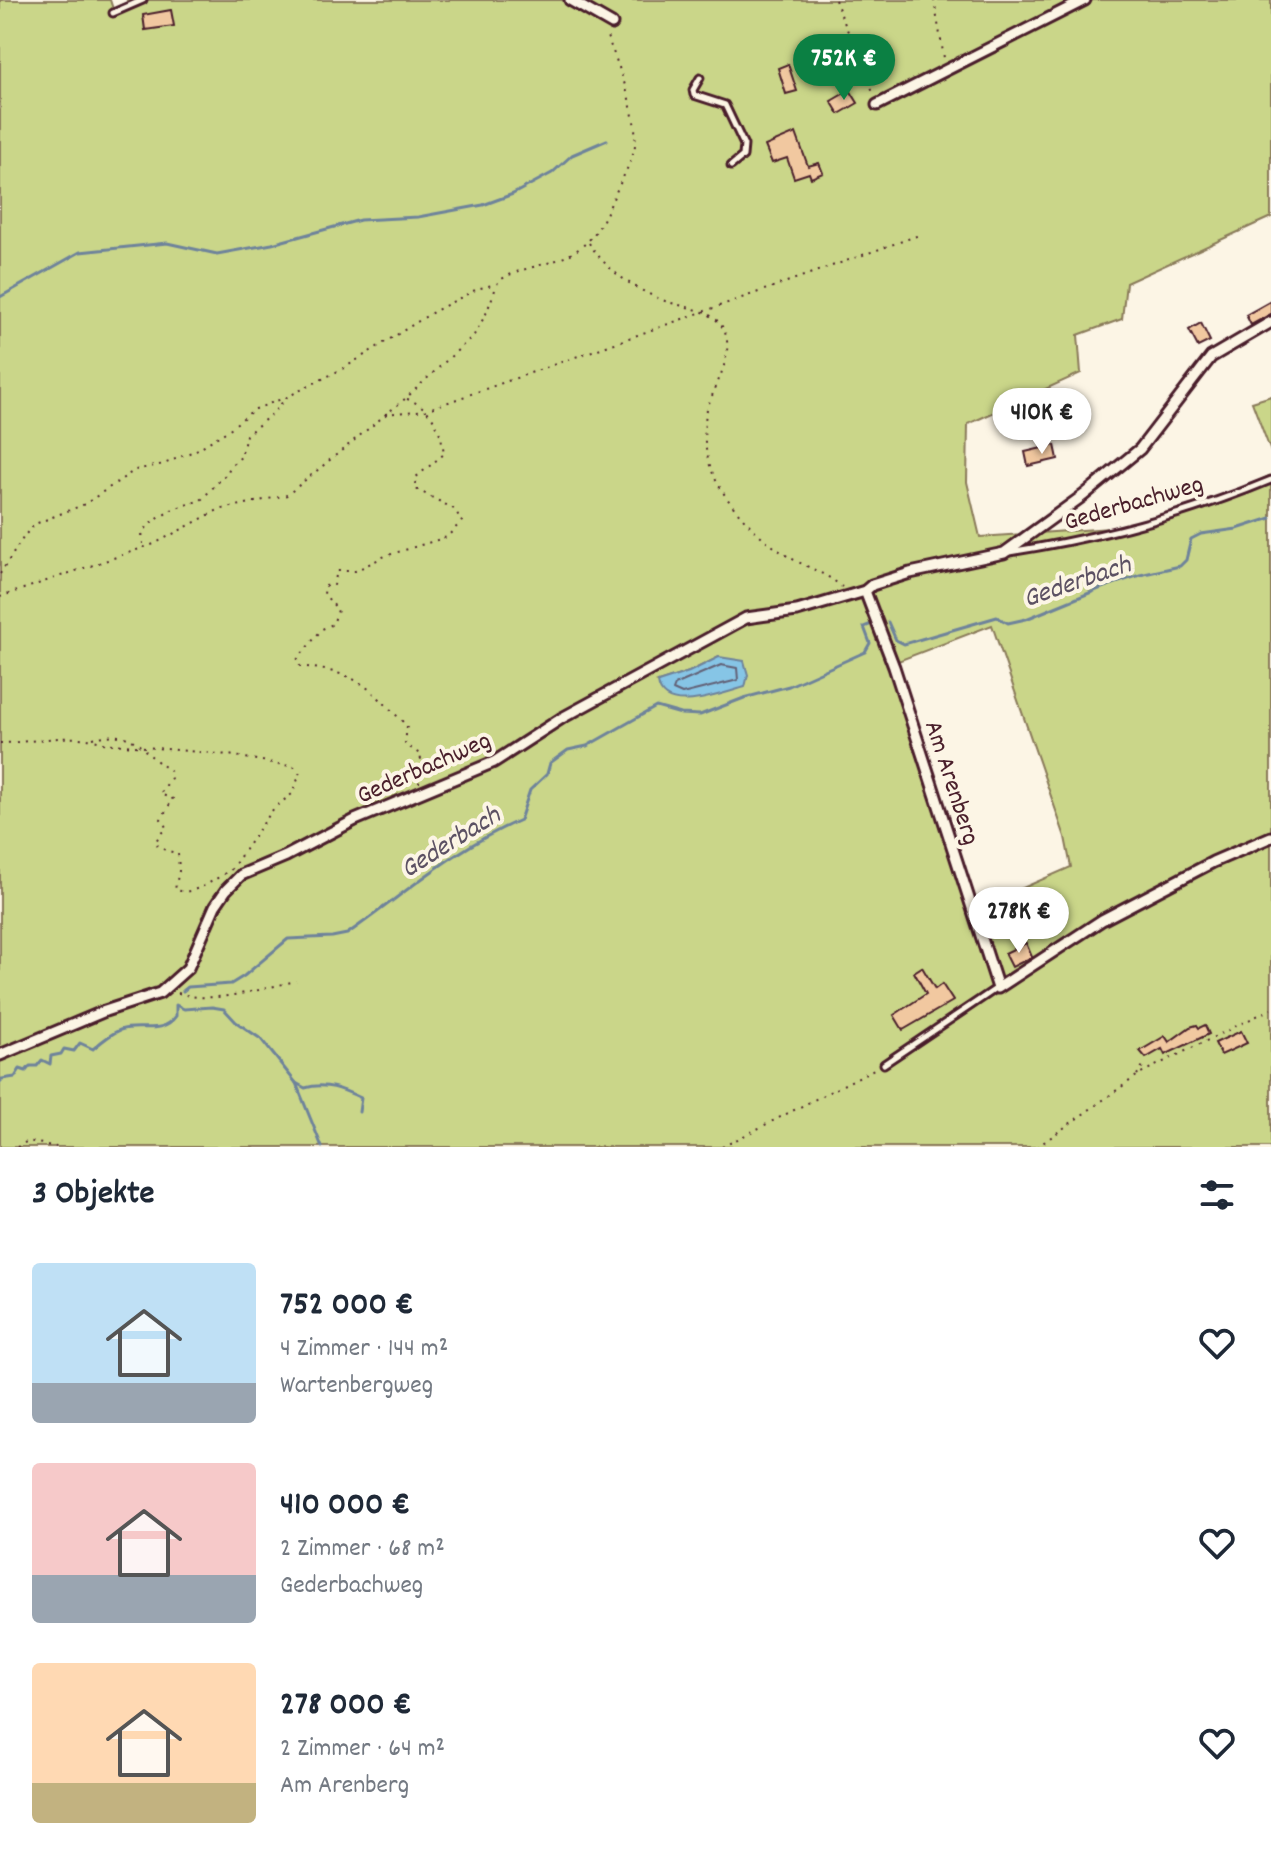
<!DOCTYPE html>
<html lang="de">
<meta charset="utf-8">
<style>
body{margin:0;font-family:Dekko,sans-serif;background:#f2f2f3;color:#1f2937;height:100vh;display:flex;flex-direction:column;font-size:30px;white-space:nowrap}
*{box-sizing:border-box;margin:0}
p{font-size:26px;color:#747a83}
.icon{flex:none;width:44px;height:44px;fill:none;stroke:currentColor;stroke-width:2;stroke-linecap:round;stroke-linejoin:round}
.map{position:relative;height:1147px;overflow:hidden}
.panel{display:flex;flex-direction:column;background:#fff;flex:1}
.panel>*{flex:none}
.price{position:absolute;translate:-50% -68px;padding:0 18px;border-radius:28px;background:#fff;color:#222;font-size:26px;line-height:52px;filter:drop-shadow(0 2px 4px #0008)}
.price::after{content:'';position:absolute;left:50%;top:48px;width:24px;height:18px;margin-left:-12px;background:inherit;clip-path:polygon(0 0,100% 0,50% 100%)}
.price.on{background:#0b8043;color:#fff}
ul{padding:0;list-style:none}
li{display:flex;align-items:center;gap:24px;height:200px;padding:0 32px}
li span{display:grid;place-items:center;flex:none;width:224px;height:160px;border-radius:8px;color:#555}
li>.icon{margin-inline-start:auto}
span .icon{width:96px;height:96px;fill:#fffc;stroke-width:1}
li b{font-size:34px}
h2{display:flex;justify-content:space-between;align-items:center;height:96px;padding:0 32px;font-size:34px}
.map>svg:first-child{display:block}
.green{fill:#cad689;stroke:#8a7a5a;stroke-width:2;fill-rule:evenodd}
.water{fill:#86c5e6;stroke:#6e839b;stroke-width:2}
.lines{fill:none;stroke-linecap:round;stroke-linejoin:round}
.shore{stroke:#626176;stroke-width:2}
.stream{stroke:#6e839b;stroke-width:3}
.building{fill:#f1c8a0;stroke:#4a1f2b;stroke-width:2}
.service-casing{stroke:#4a1f2b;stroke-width:11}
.minor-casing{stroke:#4a1f2b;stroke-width:15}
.path{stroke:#4a1f2b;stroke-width:2;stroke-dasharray:2 6;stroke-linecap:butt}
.service{stroke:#fcf5e5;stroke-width:5}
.minor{stroke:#fcf5e5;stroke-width:9}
.labels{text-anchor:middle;stroke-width:8;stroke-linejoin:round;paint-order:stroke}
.street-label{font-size:26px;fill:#4a1f2b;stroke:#fcf5e5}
.water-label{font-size:28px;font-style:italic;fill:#5c5163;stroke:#fcf5e5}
</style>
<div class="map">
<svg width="1271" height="1147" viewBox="0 0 1271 1147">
<rect width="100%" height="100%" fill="#fcf5e5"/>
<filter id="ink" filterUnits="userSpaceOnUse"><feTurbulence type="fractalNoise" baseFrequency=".0125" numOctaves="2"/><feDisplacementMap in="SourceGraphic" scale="16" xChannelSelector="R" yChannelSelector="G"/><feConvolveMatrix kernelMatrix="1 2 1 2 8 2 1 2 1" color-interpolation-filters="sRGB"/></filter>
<g filter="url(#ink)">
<!-- green -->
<g class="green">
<path d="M 0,0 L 110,0 L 113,9 L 128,2 L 127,0 L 1271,0 L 1271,217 L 1126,283 L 1122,319 L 1078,335 L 1081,373 L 968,424 L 967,482 L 980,537 L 1125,527 L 1235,492 L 1271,475 L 1271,1147 L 0,1147 ZM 992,625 L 1065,837 L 1071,867 L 970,911 L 890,664 ZM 719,657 L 716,695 L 703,697 L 658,682 L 689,672 Z"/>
<path d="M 1271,396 L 1271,452 L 1252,402 Z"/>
</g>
<!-- water -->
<path class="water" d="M 719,657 L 744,661 L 748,675 L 745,687 C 723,693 662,717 658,682 L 689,672 Z"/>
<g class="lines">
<!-- shore -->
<path class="shore" d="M 721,665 L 737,668 L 738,680 L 682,694 L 673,690 L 675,685 Z"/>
<!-- stream -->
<g class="stream">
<path d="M 0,297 L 80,252 L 167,243 L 217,254 L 272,244 L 360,220 L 418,217 L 483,205 L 513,194 L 552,173 L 572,155 L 607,140"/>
<path d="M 888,622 L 896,640 L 904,644 L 997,617 L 1008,623 L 1026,619 L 1104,587 L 1140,575 L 1180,566 L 1186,560 L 1191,539 L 1201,534 L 1237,529 L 1271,518"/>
<path d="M 183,991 L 188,987 L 231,984 L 244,976 L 288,939 L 332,937 L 347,934 C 407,892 452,850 520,820 L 530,790 L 547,774 L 550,763 L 568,750 L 587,746 L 656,707 L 681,714 L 700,715 L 744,698 L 789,686 L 865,652 L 870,643 L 864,627 L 869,625"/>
<path d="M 0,1083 L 2,1079 L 15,1077 L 20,1069 L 26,1071 L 30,1066 L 37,1066 L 42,1060 L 50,1064 L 51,1056 L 61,1054 L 64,1049 L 74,1051 L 80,1043 L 93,1049 C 101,1042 110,1034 120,1030 C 139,1023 162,1036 176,1016 L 176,1005 L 184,1009 L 212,1007 L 224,1009 L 236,1022 L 261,1039 L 296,1083 L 322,1147"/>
<path d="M 296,1083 L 305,1088 C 326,1082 342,1089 361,1098 L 359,1112"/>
</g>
</g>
<!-- building -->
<g class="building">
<path d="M 171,10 L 174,26 L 145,30 L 143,15 Z"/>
<path d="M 788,64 L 797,91 L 786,94 L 778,68 Z"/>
<path d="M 850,90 L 858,103 L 839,114 L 831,101 Z"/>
<path d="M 796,133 L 808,166 L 819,163 L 823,173 L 811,178 L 809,173 L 794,178 L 787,158 L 772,163 L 765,146 Z"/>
<path d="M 1271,301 L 1271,314 L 1251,325 L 1246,315 Z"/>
<path d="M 1201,323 L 1210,341 L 1198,347 L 1189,330 Z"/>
<path d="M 1055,445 L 1058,459 L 1028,466 L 1025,452 Z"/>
<path d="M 1026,943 L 1032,957 L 1012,967 L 1005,953 Z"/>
<path d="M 922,967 L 935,989 L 942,984 L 953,1001 L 903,1030 L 894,1015 L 926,994 L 914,972 Z"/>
<path d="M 1197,1025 L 1199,1028 L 1205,1025 L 1209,1034 L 1165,1055 L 1162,1049 L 1146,1058 L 1140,1051 L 1165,1036 L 1169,1042 L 1190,1027 Z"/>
<path d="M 1241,1031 L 1247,1043 L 1221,1055 L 1215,1043 Z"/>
</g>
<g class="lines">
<defs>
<g id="service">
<path d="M 113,13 L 143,0"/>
<path d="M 700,78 L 693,90 L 694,95 L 725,105 L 744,145 L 743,156 L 731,166"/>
<path d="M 1009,552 C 1099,538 1187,515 1271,480"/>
<path d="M 884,1064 L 997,988"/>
</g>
<g id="minor">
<path d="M 570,0 L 612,24"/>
<path d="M 877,105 L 1085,0"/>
<path d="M 865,591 L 894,667 L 998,988 L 1102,920 L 1213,862 L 1271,837"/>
<path d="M 0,1055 L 105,1011 L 160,993 L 188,968 L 215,906 L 226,890 L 241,875 L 286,856 L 355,820 L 494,762 L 562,718 L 746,618 L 797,611 L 865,591 L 872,585 L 910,573 L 1004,553 L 1084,495 L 1140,449 L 1211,357 L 1271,322"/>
</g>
</defs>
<!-- service casing -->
<use href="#service" class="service-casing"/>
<!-- minor casing -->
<use href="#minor" class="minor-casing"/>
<!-- path -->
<g class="path">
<path d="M 835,0 L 874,95"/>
<path d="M 934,0 L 944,58"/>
<path d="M 589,243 C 607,271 634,289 665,301 C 682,307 710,309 721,325 C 738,349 716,383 708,406 C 700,432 706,466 721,489 C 737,515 763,541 789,557 C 808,568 826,573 842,587"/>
<path d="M 407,399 C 433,408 441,429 444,454 L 415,478 L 416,489 L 454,509 L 462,521 L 447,537 L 385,556 L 355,571 L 337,571 L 334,585 L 325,586 L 324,594 L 338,610 L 333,624 L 322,629 L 297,660 L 300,666 C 361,674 365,684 407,726 L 405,744 L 421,755 L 419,783"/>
<path d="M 385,414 L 426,410 L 922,234"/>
<path d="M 143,544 L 142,536 L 148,525 L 173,509 L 201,500 L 227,473 L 231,465 L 241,457 L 246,435 L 272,414 L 287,397 L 344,368 L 433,312 L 477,289 L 496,284"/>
<path d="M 0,574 L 25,535 L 35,524 L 85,504 L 135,470 L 164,464 L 196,450 L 227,431 L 253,410 L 284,398"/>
<path d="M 0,597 L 154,544 L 218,510 L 287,495 L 406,398 L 474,335 L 486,314 L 498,282 C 517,266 552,267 577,250 C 596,237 603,221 612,201 C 619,184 629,168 634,150 C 642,123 616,58 605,32"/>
<path d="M 93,738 C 140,728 137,751 170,770 L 171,778 L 160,794 L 173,799 L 161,819 L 166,827 L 155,842 L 160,848 L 178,854 L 179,871 L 175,889 C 191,898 215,879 230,870"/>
<path d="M 0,743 C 33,743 73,731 103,743 L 229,755 L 295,767 L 300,774 L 292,794 L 274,808 L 230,871"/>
<path d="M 178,993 C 215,1005 259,989 296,981"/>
<path d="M 1137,1075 L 1145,1063"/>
<path d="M 17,1147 L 28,1141 L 56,1147"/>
<path d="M 722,1147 L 876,1068"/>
<path d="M 1037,1147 L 1141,1073 L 1271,1009"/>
</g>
<!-- service -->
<use href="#service" class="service"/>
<!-- minor -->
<use href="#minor" class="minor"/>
</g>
</g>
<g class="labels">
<!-- street labels -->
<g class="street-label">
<text transform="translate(1133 501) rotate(-16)" y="9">Gederbachweg</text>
<text transform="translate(423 766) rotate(-24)" y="9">Gederbachweg</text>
<text transform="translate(954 782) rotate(72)" y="9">Am Arenberg</text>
</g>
<!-- water labels -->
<g class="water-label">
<text transform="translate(1076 579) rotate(-19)" y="10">Gederbach</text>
<text transform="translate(449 840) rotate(-32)" y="10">Gederbach</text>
</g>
</g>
</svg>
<b class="price on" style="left:844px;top:102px">752K €</b>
<b class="price" style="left:1042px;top:456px">410K €</b>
<b class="price" style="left:1019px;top:955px">278K €</b>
</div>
<section class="panel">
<h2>3 Objekte<svg class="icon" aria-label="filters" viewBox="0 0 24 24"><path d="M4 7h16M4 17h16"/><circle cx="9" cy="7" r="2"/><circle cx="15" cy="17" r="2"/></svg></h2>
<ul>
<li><span style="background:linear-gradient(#bfe0f5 75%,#9aa5b1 0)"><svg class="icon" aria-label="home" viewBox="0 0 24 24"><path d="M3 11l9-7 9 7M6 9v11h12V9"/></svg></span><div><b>752 000 €</b><p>4 Zimmer · 144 m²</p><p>Wartenbergweg</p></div><svg class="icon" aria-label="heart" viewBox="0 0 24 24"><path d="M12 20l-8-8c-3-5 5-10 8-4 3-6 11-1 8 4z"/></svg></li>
<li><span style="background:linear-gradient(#f6c9c9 70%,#9aa5b1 0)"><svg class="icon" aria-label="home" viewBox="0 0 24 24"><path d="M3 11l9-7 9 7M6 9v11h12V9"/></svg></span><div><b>410 000 €</b><p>2 Zimmer · 68 m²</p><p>Gederbachweg</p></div><svg class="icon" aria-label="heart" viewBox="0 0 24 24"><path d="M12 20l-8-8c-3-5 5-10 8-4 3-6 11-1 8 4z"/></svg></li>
<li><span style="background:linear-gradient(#ffd9b3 75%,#c2b280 0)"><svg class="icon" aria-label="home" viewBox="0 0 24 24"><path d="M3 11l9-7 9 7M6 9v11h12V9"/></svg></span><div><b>278 000 €</b><p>2 Zimmer · 64 m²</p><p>Am Arenberg</p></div><svg class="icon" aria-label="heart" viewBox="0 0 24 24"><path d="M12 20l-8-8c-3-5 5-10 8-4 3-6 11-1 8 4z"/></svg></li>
</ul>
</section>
